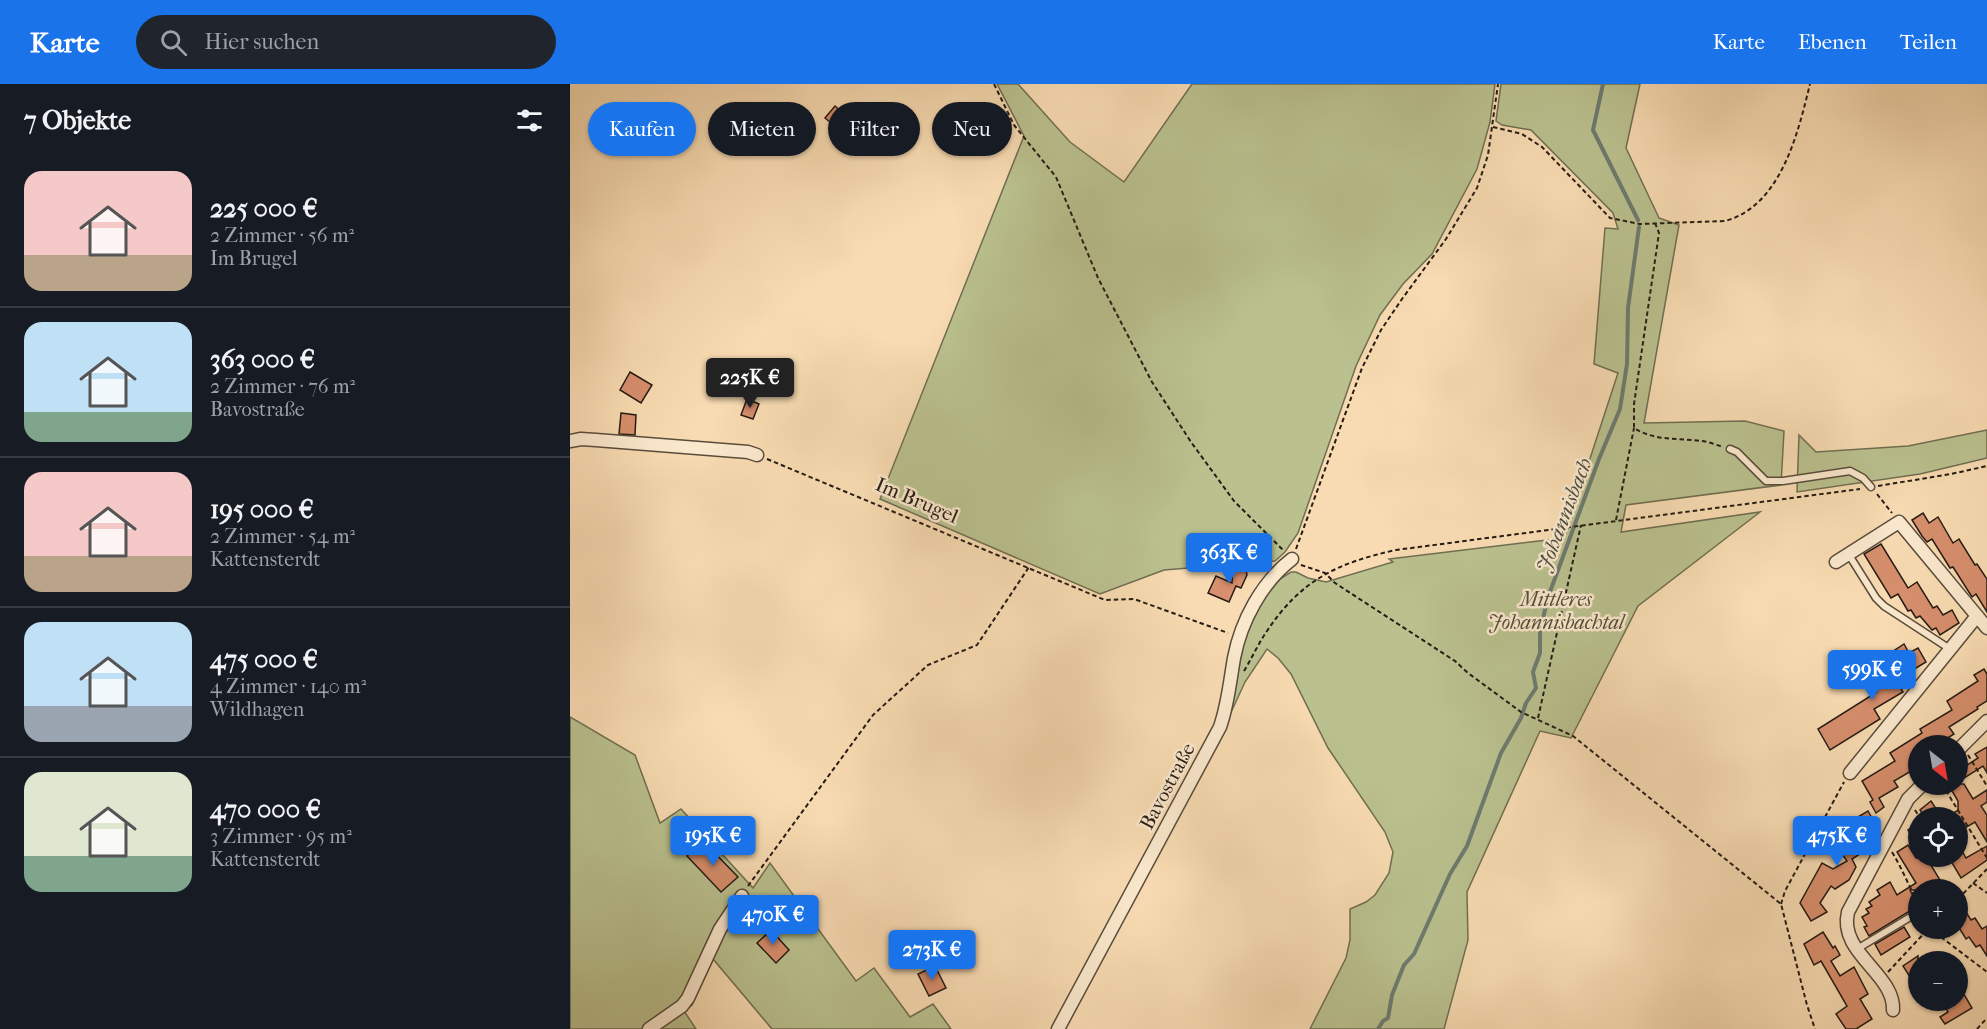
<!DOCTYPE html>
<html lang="de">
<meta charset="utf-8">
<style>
body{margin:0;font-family:"IM FELL French Canon",serif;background:#20242c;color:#f1f3f6;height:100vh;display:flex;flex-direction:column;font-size:22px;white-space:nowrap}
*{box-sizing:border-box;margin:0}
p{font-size:20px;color:#9ea1a6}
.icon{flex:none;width:33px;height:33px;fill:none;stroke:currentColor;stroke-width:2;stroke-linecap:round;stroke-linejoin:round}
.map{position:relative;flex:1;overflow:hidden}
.drawer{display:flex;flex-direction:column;background:#171b24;width:570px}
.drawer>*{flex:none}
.banner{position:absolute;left:18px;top:18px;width:570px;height:54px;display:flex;gap:12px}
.needle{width:39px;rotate:149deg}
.buttons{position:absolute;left:1338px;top:651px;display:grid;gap:12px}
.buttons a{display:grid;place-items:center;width:60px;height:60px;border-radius:50%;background:#171b24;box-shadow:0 2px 4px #0004;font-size:30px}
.price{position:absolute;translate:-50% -51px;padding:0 14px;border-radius:6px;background:#1a73e8;color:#fff;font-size:20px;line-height:39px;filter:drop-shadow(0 2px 3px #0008)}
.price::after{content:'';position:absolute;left:50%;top:36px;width:18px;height:14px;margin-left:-9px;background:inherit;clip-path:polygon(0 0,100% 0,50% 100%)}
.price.on{background:#222;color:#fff}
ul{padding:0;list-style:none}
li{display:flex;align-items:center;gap:18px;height:150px;padding:0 24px}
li+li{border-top:2px solid #363941}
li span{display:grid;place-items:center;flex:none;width:168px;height:120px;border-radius:18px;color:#555}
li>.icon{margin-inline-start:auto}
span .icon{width:72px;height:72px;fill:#fffc;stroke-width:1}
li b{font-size:26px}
h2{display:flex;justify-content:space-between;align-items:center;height:72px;padding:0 24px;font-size:26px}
.pill{padding:0 21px;border-radius:27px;background:#171b24;box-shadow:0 2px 4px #0004;font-size:21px;line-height:54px}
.pill.on{background:#1a73e8;color:#fff}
header{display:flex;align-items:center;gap:36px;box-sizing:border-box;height:84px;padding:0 30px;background:#1a73e8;color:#fff}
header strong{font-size:28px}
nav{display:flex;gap:33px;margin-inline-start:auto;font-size:21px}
.search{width:420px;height:54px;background:#20242c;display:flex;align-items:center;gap:15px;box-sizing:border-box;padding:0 21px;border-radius:33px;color:#9ea1a6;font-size:22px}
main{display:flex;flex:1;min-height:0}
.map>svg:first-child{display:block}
.green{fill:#bac18f;stroke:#706e52;stroke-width:1.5}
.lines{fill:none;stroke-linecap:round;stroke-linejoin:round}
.stream{stroke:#6d7b70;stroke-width:4}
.building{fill:#d78f6d;stroke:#261c14;stroke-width:1.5}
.lane-casing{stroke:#5a4c3c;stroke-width:9}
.street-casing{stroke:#5a4c3c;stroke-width:15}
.path{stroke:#261c14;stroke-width:2;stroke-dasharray:4.5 3;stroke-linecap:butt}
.lane{stroke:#fae8cd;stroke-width:6}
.street{stroke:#fae8cd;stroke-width:12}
.labels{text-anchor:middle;stroke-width:5;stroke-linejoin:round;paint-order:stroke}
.street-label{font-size:20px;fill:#261c14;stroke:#fae8cd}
.park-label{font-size:20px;font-style:italic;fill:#524e39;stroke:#fae8cd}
.water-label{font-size:21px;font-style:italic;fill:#4a4c42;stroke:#fae8cd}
</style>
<header>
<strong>Karte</strong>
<div class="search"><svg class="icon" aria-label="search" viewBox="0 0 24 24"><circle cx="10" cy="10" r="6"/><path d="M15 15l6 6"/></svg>Hier suchen</div>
<nav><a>Karte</a><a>Ebenen</a><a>Teilen</a></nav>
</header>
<main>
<section class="drawer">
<h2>7 Objekte<svg class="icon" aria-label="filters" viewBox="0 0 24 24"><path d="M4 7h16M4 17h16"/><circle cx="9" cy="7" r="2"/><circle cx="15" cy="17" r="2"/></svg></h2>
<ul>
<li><span style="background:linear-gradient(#f6c9c9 70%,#b9a48a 0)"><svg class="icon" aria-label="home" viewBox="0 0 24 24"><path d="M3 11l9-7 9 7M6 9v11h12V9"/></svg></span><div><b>225 000 €</b><p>2 Zimmer · 56 m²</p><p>Im Brugel</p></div></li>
<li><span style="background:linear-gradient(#bfe0f5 75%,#7fa58c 0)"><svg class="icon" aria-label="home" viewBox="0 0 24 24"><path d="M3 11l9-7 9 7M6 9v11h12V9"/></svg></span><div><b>363 000 €</b><p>2 Zimmer · 76 m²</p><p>Bavostraße</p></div></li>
<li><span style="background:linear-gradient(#f6c9c9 70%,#b9a48a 0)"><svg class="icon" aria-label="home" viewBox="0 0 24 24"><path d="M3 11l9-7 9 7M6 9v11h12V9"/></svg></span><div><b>195 000 €</b><p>2 Zimmer · 54 m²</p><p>Kattensterdt</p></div></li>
<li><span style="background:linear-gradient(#bfe0f5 70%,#9aa5b1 0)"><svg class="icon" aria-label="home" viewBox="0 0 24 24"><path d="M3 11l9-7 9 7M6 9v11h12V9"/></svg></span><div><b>475 000 €</b><p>4 Zimmer · 140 m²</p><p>Wildhagen</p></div></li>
<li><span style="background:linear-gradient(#dfe7d0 70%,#7fa58c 0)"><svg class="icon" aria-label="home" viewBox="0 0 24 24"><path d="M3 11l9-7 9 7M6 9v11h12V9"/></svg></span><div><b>470 000 €</b><p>3 Zimmer · 95 m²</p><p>Kattensterdt</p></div></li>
</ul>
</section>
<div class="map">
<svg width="1417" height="945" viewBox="0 0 1417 945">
<rect width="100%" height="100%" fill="#f8dbb2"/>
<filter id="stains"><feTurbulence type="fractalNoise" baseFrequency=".00333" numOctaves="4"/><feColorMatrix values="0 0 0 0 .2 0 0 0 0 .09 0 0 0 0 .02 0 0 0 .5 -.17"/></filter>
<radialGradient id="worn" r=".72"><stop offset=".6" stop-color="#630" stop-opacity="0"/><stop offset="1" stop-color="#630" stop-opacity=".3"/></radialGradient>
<!-- green -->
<g class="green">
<path d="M 427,0 L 448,0 L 500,58 L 554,98 L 622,0 L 925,0 L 920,38 L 907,85 L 862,170 L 833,200 L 810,231 L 786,282 L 728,449 L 715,468 L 705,477 L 594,486 L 530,510 L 310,415 L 454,52 Z"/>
<path d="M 931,0 L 1070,0 L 1056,64 L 1089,134 L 1109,141 L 1074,339 L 1175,337 L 1214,347 L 1211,401 L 1056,421 L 1051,448 L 1190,428 L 1068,522 L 1001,654 L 970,647 L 897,808 L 898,856 L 874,945 L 740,945 L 776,874 L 780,856 L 780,825 L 796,818 L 805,811 L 819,789 L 823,768 L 815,748 L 758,664 L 721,590 L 708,574 L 697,565 L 675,598 L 657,637 L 675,554 L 692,516 L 710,495 L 721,488 L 726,488 L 738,494 L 756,498 L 823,478 L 819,475 L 994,454 L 1048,289 L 1024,280 L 1035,144 L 1048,145 L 1043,129 L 961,46 L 932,41 L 926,37 Z"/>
<path d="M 1417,346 L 1417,374 L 1350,390 L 1227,408 L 1229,351 L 1246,368 L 1338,362 Z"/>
<path d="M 0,633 L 65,671 L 90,739 L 111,725 L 183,804 L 200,779 L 286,897 L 304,884 L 340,933 L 363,920 L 381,945 L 202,945 L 143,875 L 122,921 L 114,927 L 126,945 L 0,945 Z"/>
</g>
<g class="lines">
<!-- stream -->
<g class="stream">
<path d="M 1033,0 L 1023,46 L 1068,136"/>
<path d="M 808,945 L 813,937 L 818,934 L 822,911 L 834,881 L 844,870 L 880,790 L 897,762 L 931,669 L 951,634 L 956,619 L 966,604 L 963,588 L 970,569 L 970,549 L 977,516 L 1029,375 L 1050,325 L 1057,280 L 1058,224 L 1069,143"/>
</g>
</g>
<!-- building -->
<g class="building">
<path d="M 265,22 L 289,43 L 279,54 L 255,34 Z"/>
<path d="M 60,288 L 82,301 L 71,319 L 50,306 Z"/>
<path d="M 177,315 L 189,320 L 183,335 L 171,331 Z"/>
<path d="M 51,329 L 66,331 L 65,351 L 49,350 Z"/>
<path d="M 1353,429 L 1359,439 L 1368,433 L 1383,459 L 1389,455 L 1405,481 L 1407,480 L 1417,495 L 1417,528 L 1406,510 L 1402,513 L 1383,483 L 1380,484 L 1362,455 L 1357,458 L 1352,452 L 1342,436 Z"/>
<path d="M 1311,460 L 1338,504 L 1347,498 L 1363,524 L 1367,522 L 1373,531 L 1382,526 L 1389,539 L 1370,551 L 1366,544 L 1362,546 L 1350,532 L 1346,534 L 1341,526 L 1338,527 L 1328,510 L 1321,514 L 1294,470 Z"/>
<path d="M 663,481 L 675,481 L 677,491 L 671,504 L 666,502 L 659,518 L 638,509 L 646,492 L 662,499 Z"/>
<path d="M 1334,560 L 1339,569 L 1348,564 L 1356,578 L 1326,596 L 1333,608 L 1304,625 L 1310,635 L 1260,666 L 1248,645 L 1307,608 L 1301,598 L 1330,581 L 1322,568 Z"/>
<path d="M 1414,585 L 1417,590 L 1417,617 L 1407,623 L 1408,625 L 1379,643 L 1384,650 L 1365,662 L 1348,662 L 1348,683 L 1324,697 L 1328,703 L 1309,714 L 1314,723 L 1306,729 L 1300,718 L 1303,716 L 1292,697 L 1325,677 L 1320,669 L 1352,649 L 1350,645 L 1382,626 L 1377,617 L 1408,597 L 1404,591 Z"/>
<path d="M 1417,663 L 1417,689 L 1413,682 L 1388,698 L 1388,687 L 1408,674 L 1405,670 Z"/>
<path d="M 1378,700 L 1394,700 L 1403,715 L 1417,706 L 1417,718 L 1411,722 L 1417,731 L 1417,758 L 1405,738 L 1388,748 L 1388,734 L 1376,734 L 1388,726 L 1388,717 Z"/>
<path d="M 1361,717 L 1372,734 L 1355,734 L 1350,726 Z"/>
<path d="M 1298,727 L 1307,743 L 1289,754 L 1296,766 L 1282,775 L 1286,783 L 1279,796 L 1265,805 L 1261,802 L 1250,819 L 1257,828 L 1241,837 L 1230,819 L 1252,779 L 1263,785 L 1277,777 L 1272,770 L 1277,767 L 1275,763 L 1279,760 L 1273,751 L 1278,748 L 1273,738 L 1281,733 L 1283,736 Z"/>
<path d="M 1348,739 L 1348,763 L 1338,746 Z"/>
<path d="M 136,760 L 168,793 L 151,808 L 117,772 L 125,764 L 128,767 Z"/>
<path d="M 1388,760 L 1396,774 L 1417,762 L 1417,776 L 1391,794 L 1378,772 L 1388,772 Z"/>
<path d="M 1338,761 L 1346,774 L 1368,772 L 1359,778 L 1370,796 L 1356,806 L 1340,806 L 1348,822 L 1299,852 L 1294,843 L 1297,842 L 1292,833 L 1299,829 L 1296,825 L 1302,822 L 1299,818 L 1310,811 L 1307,806 L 1320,798 L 1327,811 L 1346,799 L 1327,768 Z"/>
<path d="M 1394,825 L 1401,836 L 1405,834 L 1412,845 L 1417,842 L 1417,872 L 1410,861 L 1406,863 L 1399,853 L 1396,855 L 1388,842 L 1388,830 Z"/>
<path d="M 1334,843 L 1340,853 L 1311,871 L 1305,860 Z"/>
<path d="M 201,846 L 219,866 L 206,879 L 187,859 Z"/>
<path d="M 1253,848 L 1263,864 L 1265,862 L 1270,871 L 1261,877 L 1270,892 L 1284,883 L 1298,910 L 1290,915 L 1302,935 L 1286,945 L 1276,945 L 1266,930 L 1277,922 L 1251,877 L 1244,881 L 1234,860 Z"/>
<path d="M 1348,872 L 1348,888 L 1340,893 L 1333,882 Z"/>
<path d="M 365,882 L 376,904 L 359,912 L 348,890 Z"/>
<path d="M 1388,900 L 1402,924 L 1375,940 L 1370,933 L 1378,928 L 1371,916 L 1388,916 Z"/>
</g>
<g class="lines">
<defs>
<g id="lane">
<path d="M 1160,365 L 1167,368 L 1196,397 L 1213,397 L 1280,387 L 1293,394 L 1301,403"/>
<path d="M 1279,471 L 1306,514 L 1314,522 L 1380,565"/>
<path d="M 1287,865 L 1342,832"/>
</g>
<g id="street">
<path d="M 0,357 L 11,355 L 26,356 L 178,368 L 187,371"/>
<path d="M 1266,478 L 1329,438 L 1417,544"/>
<path d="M 1388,666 L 1417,637"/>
<path d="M 1280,689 L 1407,532"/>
<path d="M 1323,926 C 1325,890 1268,869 1278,828 L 1338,715 L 1353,700"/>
<path d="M 79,945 L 112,922 L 118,914 L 150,845 L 172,812"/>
<path d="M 488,945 L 650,643 C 658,620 660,597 664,574 C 671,537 692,498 722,475"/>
</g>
</defs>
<!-- lane casing -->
<use href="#lane" class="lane-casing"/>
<!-- street casing -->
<use href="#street" class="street-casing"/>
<!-- path -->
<g class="path">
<path d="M 424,0 L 444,41 L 486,93 L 528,194 L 582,298 L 621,358 L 664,417 L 713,466"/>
<path d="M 923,43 L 952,50 L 972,63 L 1040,134 L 1070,140 L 1155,137 C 1211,122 1228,49 1240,0"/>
<path d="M 1085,139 L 1089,149 L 1064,320 L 1064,344 C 1084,357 1108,354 1130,357 C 1138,357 1146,361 1153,363"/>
<path d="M 197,375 L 535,516 L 564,515 L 658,549"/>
<path d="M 1308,402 L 1381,390 L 1417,382"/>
<path d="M 1307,410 L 1322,429"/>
<path d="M 1046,436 L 1064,344"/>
<path d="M 726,465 L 792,284 L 811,246 L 832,215 L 876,155 L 907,104 L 918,71 L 928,0"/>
<path d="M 731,481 L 755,489 L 765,499 L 885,577 L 898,589 L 951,628 L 1003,652 L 1211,820 L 1237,921 L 1245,945"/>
<path d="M 674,587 C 682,574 688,560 697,547 C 731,496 767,479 826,466 L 1290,405"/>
<path d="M 968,634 L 1011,441"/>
<path d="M 1398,671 L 1417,702"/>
<path d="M 1372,700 L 1417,774"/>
<path d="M 1345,726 L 1350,734"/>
<path d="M 1322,768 C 1332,784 1338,801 1348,818"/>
<path d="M 1403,799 L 1417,809"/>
<path d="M 178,802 L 303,631 L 358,581 L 407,561 L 459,483"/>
<path d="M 1388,815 L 1417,785"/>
<path d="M 1211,820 L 1215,807 L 1274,698"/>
<path d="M 1359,844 L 1417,888"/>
<path d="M 1318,888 L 1359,844"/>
<path d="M 1407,945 L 1417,934"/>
</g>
<!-- lane -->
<use href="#lane" class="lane"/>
<!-- street -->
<use href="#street" class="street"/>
</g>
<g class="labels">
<!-- street labels -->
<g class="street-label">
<text transform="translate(347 416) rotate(23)" y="7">Im Brugel</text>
<text transform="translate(597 702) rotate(-62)" y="7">Bavostraße</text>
</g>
<!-- park labels -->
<g class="park-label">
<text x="986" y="522">Mittleres<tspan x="986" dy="23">Johannisbachtal</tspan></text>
</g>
<!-- water labels -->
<g class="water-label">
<text transform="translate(994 431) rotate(-69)" y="7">Johannisbach</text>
</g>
</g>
<rect width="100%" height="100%" filter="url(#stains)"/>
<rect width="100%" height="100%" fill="url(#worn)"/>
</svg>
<div class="buttons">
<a><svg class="needle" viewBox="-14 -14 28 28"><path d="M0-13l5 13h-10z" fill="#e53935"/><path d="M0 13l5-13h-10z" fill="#9ea1a6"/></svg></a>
<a><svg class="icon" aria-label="locate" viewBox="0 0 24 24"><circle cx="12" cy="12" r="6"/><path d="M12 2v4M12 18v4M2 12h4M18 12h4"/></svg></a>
<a>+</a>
<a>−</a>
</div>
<b class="price on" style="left:180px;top:325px">225K €</b>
<b class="price" style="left:659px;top:500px">363K €</b>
<b class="price" style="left:1302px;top:617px">599K €</b>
<b class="price" style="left:143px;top:783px">195K €</b>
<b class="price" style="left:1267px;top:783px">475K €</b>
<b class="price" style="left:203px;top:862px">470K €</b>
<b class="price" style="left:362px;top:897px">273K €</b>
<div class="banner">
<a class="pill on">Kaufen</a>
<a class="pill">Mieten</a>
<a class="pill">Filter</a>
<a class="pill">Neu</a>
</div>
</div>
</main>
